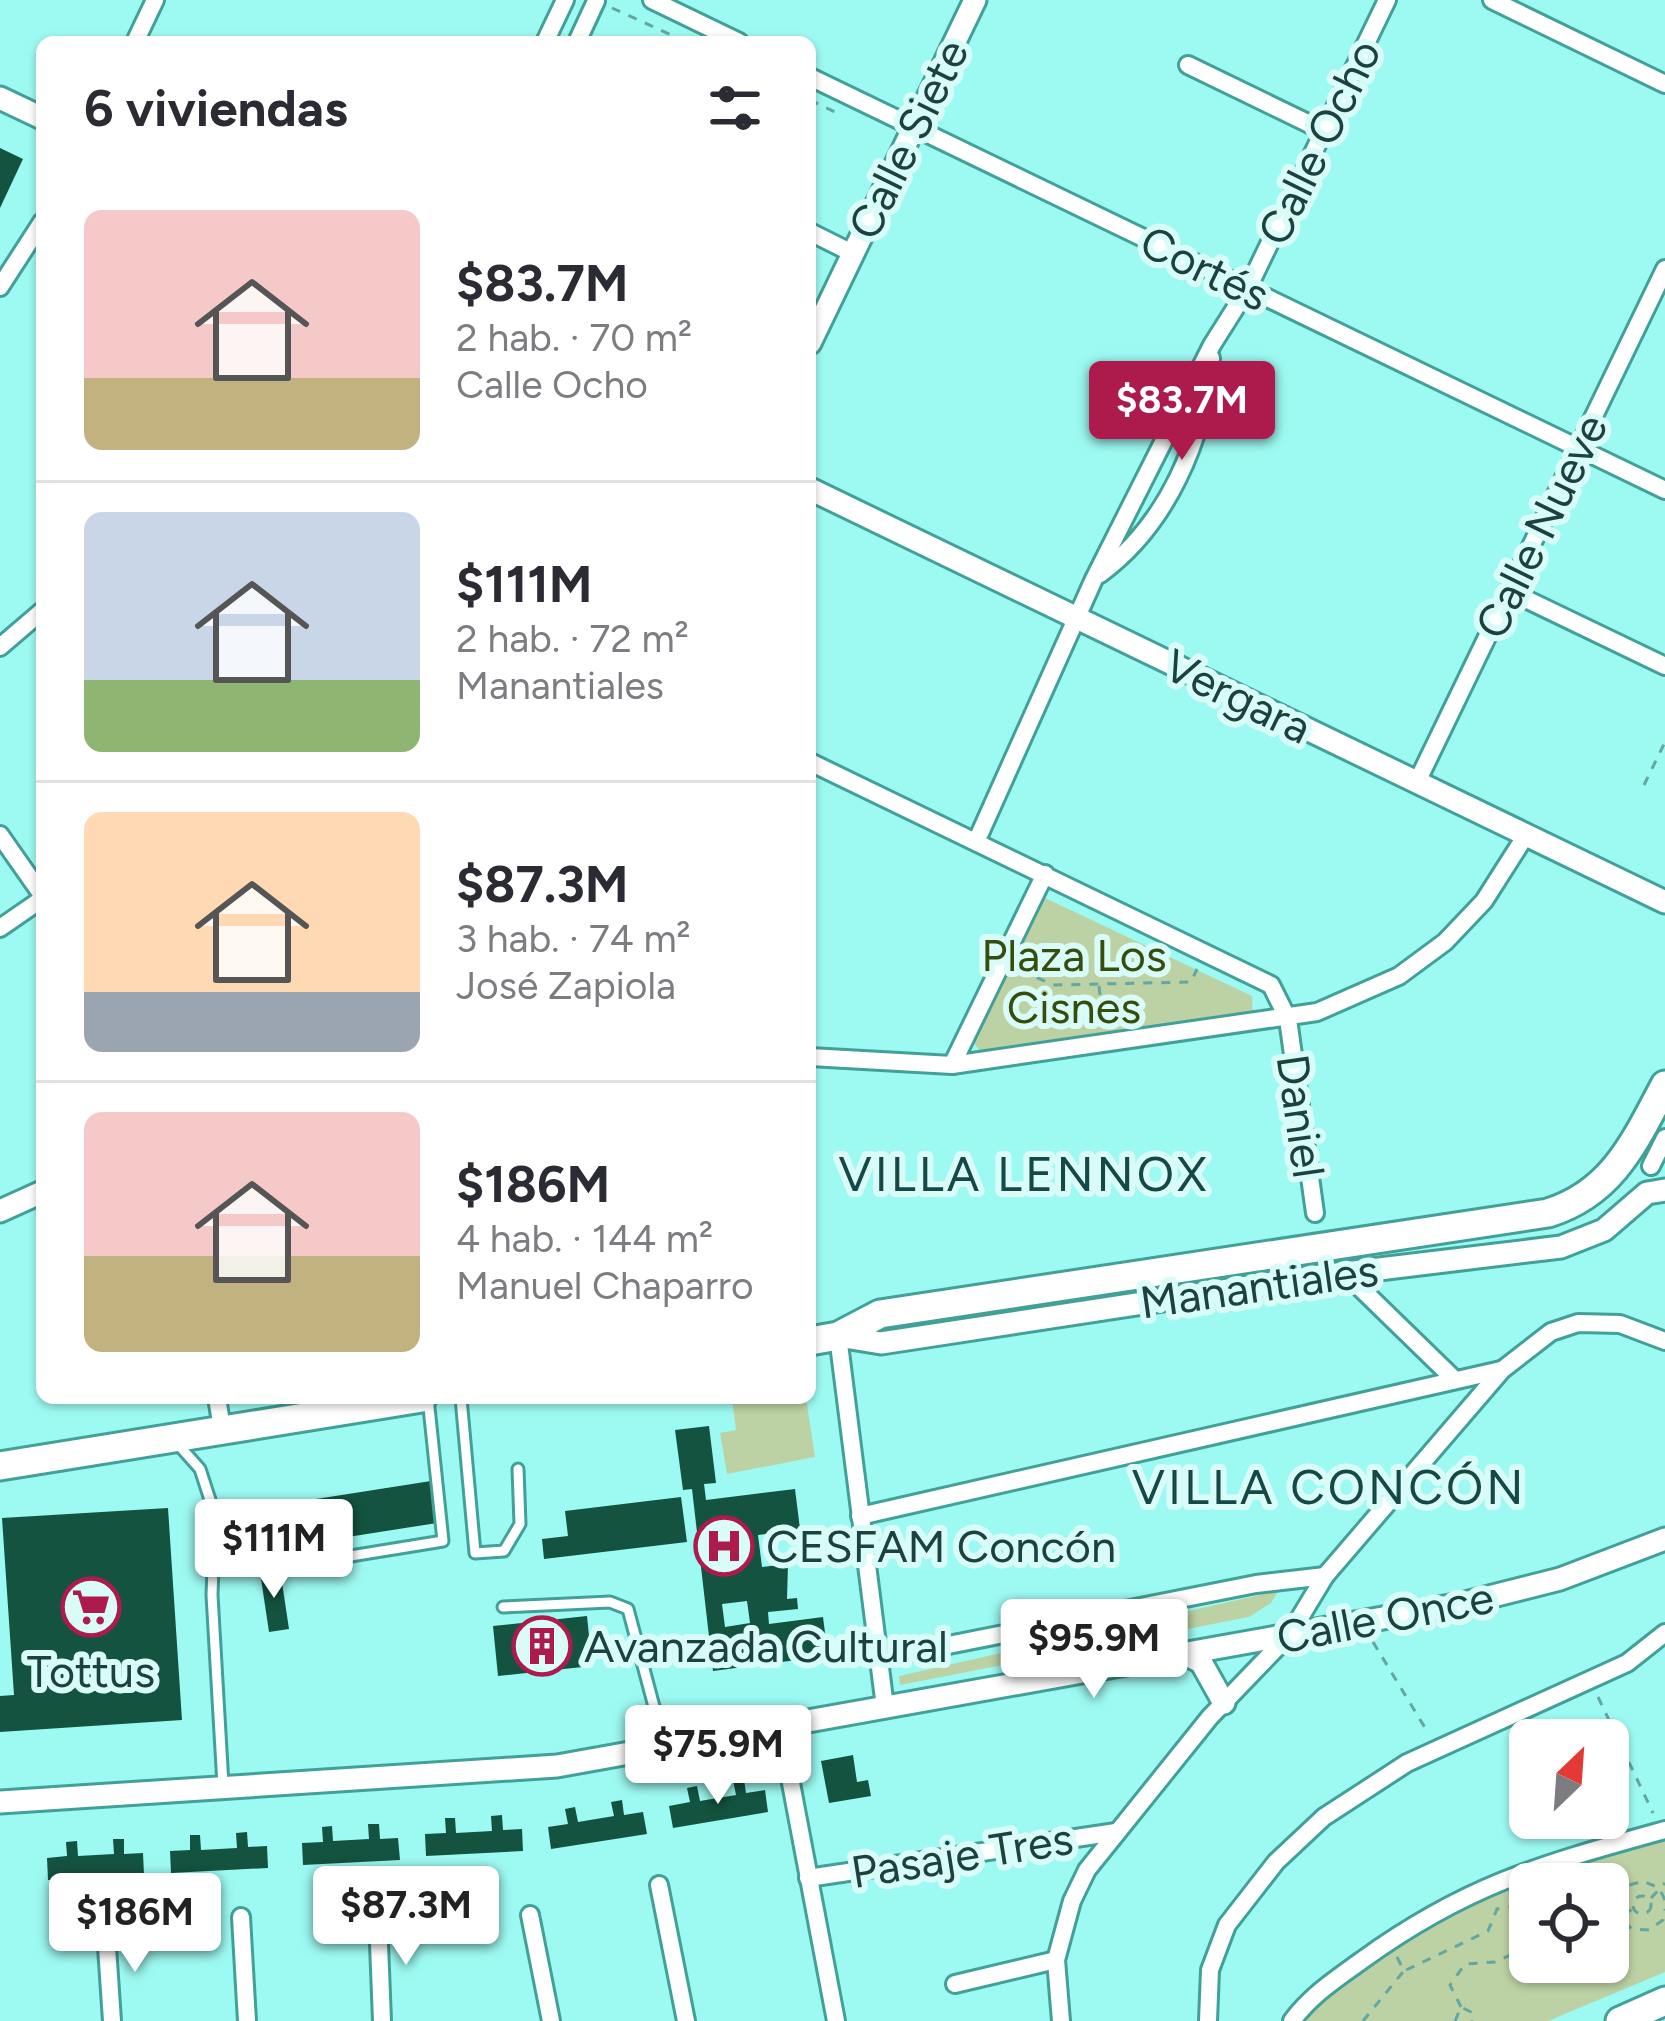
<!DOCTYPE html>
<html lang="es">
<meta charset="utf-8">
<style>
body{margin:0;font-family:Figtree,sans-serif;background:#f2f2f3;color:#2b2b33;height:100vh;display:flex;flex-direction:column;font-size:45px;white-space:nowrap}
*{box-sizing:border-box;margin:0}
p{font-size:39px;color:#7c7c81}
.icon{flex:none;width:66px;height:66px;fill:none;stroke:currentColor;stroke-width:2;stroke-linecap:round;stroke-linejoin:round}
.map{position:relative;flex:1;overflow:hidden}
.drawer{position:absolute;left:36px;top:36px;width:780px;height:1368px;display:flex;flex-direction:column;background:#fff;border-radius:18px;box-shadow:0 3px 9px #0004}
.drawer>*{flex:none}
.needle{width:78px;rotate:25deg}
.controls{position:absolute;left:1509px;top:1719px;display:grid;gap:24px}
.controls a{display:grid;place-items:center;width:120px;height:120px;border-radius:18px;background:#fff;box-shadow:0 3px 9px #0004;font-size:60px}
.price{position:absolute;translate:-50% -102px;padding:0 27px;border-radius:12px;background:#fff;color:#222;font-size:39px;line-height:78px;filter:drop-shadow(0 3px 6px #0008)}
.price::after{content:'';position:absolute;left:50%;top:72px;width:36px;height:27px;margin-left:-18px;background:inherit;clip-path:polygon(0 0,100% 0,50% 100%)}
.price.on{background:#ad1b4c;color:#fff}
ul{padding:0;list-style:none}
li{display:flex;align-items:center;gap:36px;height:300px;padding:0 48px}
li+li{border-top:3px solid #e1e1e2}
li span{display:grid;place-items:center;flex:none;width:336px;height:240px;border-radius:18px;color:#555}
li>.icon{margin-inline-start:auto}
span .icon{width:144px;height:144px;fill:#fffc;stroke-width:1}
li b{font-size:51px}
h2{display:flex;justify-content:space-between;align-items:center;height:144px;padding:0 48px;font-size:51px}
.map>svg:first-child{display:block}
.green{fill:#bcd2a4;fill-rule:evenodd}
.building{fill:#135340;fill-rule:evenodd}
.lines{fill:none;stroke-linecap:round;stroke-linejoin:round}
.service-casing{stroke:#41a098;stroke-width:15}
.minor-casing{stroke:#41a098;stroke-width:22}
.tertiary-casing{stroke:#41a098;stroke-width:27}
.primary-casing{stroke:#41a098;stroke-width:33}
.trunk-casing{stroke:#41a098;stroke-width:33}
.path{stroke:#62a7a1;stroke-width:3;stroke-dasharray:9 9;stroke-linecap:butt}
.service{stroke:#fff;stroke-width:9}
.minor{stroke:#fff;stroke-width:16}
.tertiary{stroke:#fff;stroke-width:21}
.primary{stroke:#fff;stroke-width:27}
.trunk{stroke:#fff;stroke-width:27}
.labels{text-anchor:middle;stroke-width:12;stroke-linejoin:round;paint-order:stroke}
.street-label{font-size:45px;fill:#1b423f;stroke:#d9fcf8}
.park-label{font-size:45px;fill:#354d0d;stroke:#d9fcf8}
.poi-label{font-size:45px;fill:#1b423f;stroke:#d9fcf8;text-anchor:start}
.neighbourhood-label{font-size:48px;letter-spacing:3px;fill:#164945;stroke:#d9fcf8}
</style>
<div class="map">
<svg width="1665" height="2021" viewBox="0 0 1665 2021">
<rect width="100%" height="100%" fill="#9dfaf2"/>
<!-- green -->
<g class="green">
<path d="M 1043,897 L 1252,996 L 1253,1019 L 983,1055 L 971,1039 Z"/>
<path d="M 732,1398 L 806,1398 L 815,1457 L 727,1474 L 720,1433 L 736,1430 Z"/>
<path d="M 1278,1591 L 1271,1603 L 1249,1617 L 900,1685 L 899,1676 Z"/>
<path d="M 1665,1839 L 1665,1972 L 1548,2021 L 1304,2021 C 1392,1926 1542,1869 1665,1839 ZM 1530,1884 L 1608,1884 L 1608,1962 L 1530,1962 Z"/>
</g>
<!-- building -->
<g class="building">
<path d="M 0,148 L 23,159 L 0,208 Z"/>
<path d="M 709,1426 L 716,1483 L 704,1484 L 706,1500 L 795,1489 L 800,1529 L 758,1535 L 762,1567 L 788,1564 L 787,1599 L 797,1598 L 798,1609 L 768,1612 L 769,1624 L 823,1617 L 828,1656 L 713,1671 L 692,1489 L 683,1490 L 675,1430 ZM 747,1601 L 750,1623 L 725,1627 L 722,1604 Z"/>
<path d="M 431,1481 L 437,1523 L 303,1544 L 297,1502 Z"/>
<path d="M 681,1497 L 687,1542 L 544,1559 L 542,1539 L 568,1536 L 565,1511 Z"/>
<path d="M 168,1508 L 182,1720 L 0,1732 L 0,1696 L 14,1695 L 2,1518 Z"/>
<path d="M 280,1569 L 289,1629 L 269,1632 L 260,1572 Z"/>
<path d="M 587,1616 L 592,1666 L 498,1676 L 493,1626 Z"/>
<path d="M 853,1755 L 857,1782 L 868,1780 L 871,1796 L 829,1803 L 821,1761 Z"/>
<path d="M 744,1779 L 746,1793 L 765,1790 L 768,1812 L 673,1828 L 669,1806 L 690,1802 L 687,1788 L 697,1786 L 700,1801 L 736,1795 L 733,1780 Z"/>
<path d="M 622,1800 L 624,1815 L 643,1812 L 647,1834 L 551,1849 L 548,1827 L 568,1824 L 565,1809 L 575,1807 L 578,1822 L 614,1816 L 611,1802 Z"/>
<path d="M 502,1815 L 503,1830 L 522,1829 L 523,1851 L 426,1856 L 425,1834 L 446,1833 L 445,1818 L 455,1818 L 456,1833 L 492,1831 L 491,1816 Z"/>
<path d="M 368,1824 L 379,1824 L 380,1839 L 398,1838 L 400,1860 L 303,1865 L 302,1843 L 323,1842 L 322,1827 L 332,1826 L 333,1841 L 369,1839 Z"/>
<path d="M 247,1832 L 248,1847 L 267,1846 L 268,1868 L 171,1873 L 170,1851 L 190,1850 L 190,1835 L 200,1835 L 201,1850 L 237,1848 L 236,1833 Z"/>
<path d="M 113,1839 L 124,1839 L 124,1854 L 143,1853 L 144,1875 L 48,1880 L 47,1858 L 67,1856 L 66,1842 L 77,1841 L 78,1856 L 114,1854 Z"/>
</g>
<g class="lines">
<defs>
<g id="service">
<path d="M 461,1398 L 475,1553 L 504,1551 L 520,1524 L 518,1469"/>
<path d="M 176,1442 L 200,1469 L 215,1515 L 212,1595 L 223,1785"/>
<path d="M 283,1567 L 443,1541 L 428,1398"/>
<path d="M 503,1607 L 610,1602 L 628,1609 L 665,1748"/>
</g>
<g id="minor">
<path d="M 652,0 L 739,42"/>
<path d="M 1492,0 L 1665,84"/>
<path d="M 135,42 L 155,0"/>
<path d="M 545,42 L 565,0"/>
<path d="M 577,42 L 596,1"/>
<path d="M 1188,65 L 1324,131"/>
<path d="M 810,77 L 1665,490"/>
<path d="M 810,232 L 852,253"/>
<path d="M 0,287 L 42,222"/>
<path d="M 1100,574 C 1167,525 1204,439 1211,358"/>
<path d="M 1509,591 L 1665,666"/>
<path d="M 0,647 L 42,611"/>
<path d="M 810,762 L 1271,985 L 1288,1019 L 1315,1213"/>
<path d="M 1417,782 L 1665,269"/>
<path d="M 0,835 L 42,895"/>
<path d="M 976,842 L 1094,579 L 1212,345 L 1248,288 L 1387,0"/>
<path d="M 0,928 L 42,899"/>
<path d="M 810,1057 L 952,1065 L 1317,1012 L 1399,976 L 1445,942 L 1484,901 L 1526,835"/>
<path d="M 952,1065 L 1045,874"/>
<path d="M 1651,1166 L 1665,1138"/>
<path d="M 1345,1273 L 1455,1380"/>
<path d="M 838,1336 L 885,1707"/>
<path d="M 217,1398 L 222,1428"/>
<path d="M 860,1516 L 1501,1370"/>
<path d="M 903,1654 L 1256,1584 L 1325,1576"/>
<path d="M 780,1725 L 836,2021"/>
<path d="M 808,1878 L 1116,1832"/>
<path d="M 659,1885 L 686,2021"/>
<path d="M 530,1915 L 551,2021"/>
<path d="M 241,1917 L 247,2021"/>
<path d="M 378,1918 L 382,2021"/>
<path d="M 106,1932 L 112,2021"/>
<path d="M 955,1984 L 1056,1960"/>
<path d="M 1061,2021 L 1056,1960 L 1072,1901 L 1087,1870 L 1210,1717 L 1290,1634 L 1325,1576 L 1502,1370 L 1551,1332 L 1578,1323 L 1620,1324 L 1665,1341"/>
<path d="M 1208,2021 L 1210,1970 L 1227,1925 L 1276,1862 L 1324,1817 L 1407,1763 L 1627,1663 L 1665,1633"/>
<path d="M 1292,2021 C 1310,1996 1336,1979 1361,1961 C 1467,1884 1543,1864 1665,1830"/>
</g>
<g id="tertiary">
<path d="M 0,98 L 42,118"/>
<path d="M 810,343 L 975,0"/>
<path d="M 810,489 L 1665,902"/>
<path d="M 0,1211 L 42,1192"/>
<path d="M 838,1336 L 881,1343 L 1321,1276 L 1561,1247 L 1604,1230 L 1647,1193 L 1665,1190"/>
<path d="M 1189,1656 L 1201,1662 L 1224,1703"/>
<path d="M 0,1802 L 557,1766 L 1461,1604 L 1560,1579 L 1665,1539"/>
</g>
<g id="primary">
<path d="M 810,1341 L 838,1336 L 880,1314 L 1548,1213 C 1613,1193 1635,1141 1665,1085"/>
<path d="M 0,1466 L 422,1398"/>
</g>
<path id="trunk" d="M 1620,2021 L 1665,2001"/>
</defs>
<!-- service casing -->
<use href="#service" class="service-casing"/>
<!-- minor casing -->
<use href="#minor" class="minor-casing"/>
<!-- tertiary casing -->
<use href="#tertiary" class="tertiary-casing"/>
<!-- primary casing -->
<use href="#primary" class="primary-casing"/>
<!-- trunk casing -->
<use href="#trunk" class="trunk-casing"/>
<!-- path -->
<g class="path">
<path d="M 612,8 L 687,42"/>
<path d="M 810,100 L 835,112"/>
<path d="M 1644,785 L 1665,742"/>
<path d="M 1020,971 L 1055,985 L 1191,982 L 1197,969"/>
<path d="M 1099,986 L 1103,1024"/>
<path d="M 1373,1642 L 1427,1731"/>
<path d="M 1598,1697 L 1653,1813"/>
<circle cx="1642" cy="1905" r="9"/>
<path d="M 1608,1896 L 1622,1892"/>
<path d="M 1651,1898 L 1665,1883"/>
<path d="M 1665,1900 L 1659,1888 L 1643,1881 L 1626,1886 L 1617,1900 L 1619,1917 L 1632,1929 L 1649,1930 L 1663,1920 L 1665,1909"/>
<path d="M 1608,1923 L 1633,1909"/>
<path d="M 1397,1957 L 1404,1971 L 1488,1931 L 1497,1909 L 1530,1903"/>
<path d="M 1461,2007 L 1450,1985 L 1465,1964 L 1495,1962 L 1530,1946"/>
<path d="M 1363,2021 L 1403,1972"/>
<path d="M 1455,2021 L 1461,2007 L 1473,2013 L 1472,2021"/>
</g>
<!-- service -->
<use href="#service" class="service"/>
<!-- minor -->
<use href="#minor" class="minor"/>
<!-- tertiary -->
<use href="#tertiary" class="tertiary"/>
<!-- primary -->
<use href="#primary" class="primary"/>
<!-- trunk -->
<use href="#trunk" class="trunk"/>
</g>
<!-- icons -->
<defs>
<symbol id="hospital-ring" viewBox="-11 -11 22 22"><circle r="9.5" fill="#d9fcf8" stroke="#ad1b4c" stroke-width="1.5"/><path d="M-5-5h3v3.5h4V-5h3V5h-3V1.5h-4V5h-3Z" fill="#ad1b4c"/></symbol>
<symbol id="supermarket-ring" viewBox="-11 -11 22 22"><circle r="9.5" fill="#d9fcf8" stroke="#ad1b4c" stroke-width="1.5"/><path d="M-6-5.5h2.5l.6 2H6L4.5 2H-2.5L-4.4-4H-6ZM-1.5 3.2a1.3 1.3 0 1 0 .1 0ZM3 3.2a1.3 1.3 0 1 0 .1 0Z" fill="#ad1b4c"/></symbol>
<symbol id="building-ring" viewBox="-11 -11 22 22"><circle r="9.5" fill="#d9fcf8" stroke="#ad1b4c" stroke-width="1.5"/><path d="M-4-6H4V6H1V3H-1V6H-4ZM-2.5-4.3h1.7v1.8h-1.7ZM.8-4.3h1.7v1.8H.8ZM-2.5-1h1.7V.8h-1.7ZM.8-1h1.7V.8H.8Z" fill="#ad1b4c"/></symbol>
</defs>
<g fill-rule="evenodd">
<use href="#hospital-ring" x="691" y="1513" width="66" height="66"/>
<use href="#supermarket-ring" x="58" y="1574" width="66" height="66"/>
<use href="#building-ring" x="509" y="1613" width="66" height="66"/>
</g>
<g class="labels">
<!-- street labels -->
<g class="street-label">
<text transform="translate(908 139) rotate(-64)" y="16">Calle Siete</text>
<text transform="translate(1319 142) rotate(-64)" y="16">Calle Ocho</text>
<text transform="translate(1205 268) rotate(26)" y="16">Cortés</text>
<text transform="translate(1541 526) rotate(-64)" y="16">Calle Nueve</text>
<text transform="translate(1238 696) rotate(26)" y="16">Vergara</text>
<text transform="translate(1301 1116) rotate(82)" y="16">Daniel</text>
<text transform="translate(1259 1286) rotate(-8)" y="16">Manantiales</text>
<text transform="translate(1385 1617) rotate(-11)" y="16">Calle Once</text>
<text transform="translate(962 1855) rotate(-9)" y="16">Pasaje Tres</text>
</g>
<!-- park labels -->
<g class="park-label">
<text x="1074" y="971">Plaza Los<tspan x="1074" dy="52">Cisnes</tspan></text>
</g>
<!-- poi labels -->
<g class="poi-label">
<text x="766" y="1562">CESFAM Concón</text>
<text x="584" y="1662">Avanzada Cultural</text>
<text x="91" y="1687" text-anchor="middle">Tottus</text>
</g>
<!-- neighbourhood labels -->
<g class="neighbourhood-label">
<text x="1024" y="1191">VILLA LENNOX</text>
<text x="1329" y="1504">VILLA CONCÓN</text>
</g>
</g>
</svg>
<div class="controls">
<a><svg class="needle" viewBox="-14 -14 28 28"><path d="M0-13l5 13h-10z" fill="#e53935"/><path d="M0 13l5-13h-10z" fill="#7c7c81"/></svg></a>
<a><svg class="icon" aria-label="locate" viewBox="0 0 24 24"><circle cx="12" cy="12" r="6"/><path d="M12 2v4M12 18v4M2 12h4M18 12h4"/></svg></a>
</div>
<b class="price on" style="left:1182px;top:463px">$83.7M</b>
<b class="price" style="left:274px;top:1601px">$111M</b>
<b class="price" style="left:1094px;top:1701px">$95.9M</b>
<b class="price" style="left:718px;top:1807px">$75.9M</b>
<b class="price" style="left:406px;top:1968px">$87.3M</b>
<b class="price" style="left:135px;top:1975px">$186M</b>
<section class="drawer">
<h2>6 viviendas<svg class="icon" aria-label="filters" viewBox="0 0 24 24"><path d="M4 7h16M4 17h16"/><circle cx="9" cy="7" r="2"/><circle cx="15" cy="17" r="2"/></svg></h2>
<ul>
<li><span style="background:linear-gradient(#f6c9c9 70%,#c2b280 0)"><svg class="icon" aria-label="home" viewBox="0 0 24 24"><path d="M3 11l9-7 9 7M6 9v11h12V9"/></svg></span><div><b>$83.7M</b><p>2 hab. · 70 m²</p><p>Calle Ocho</p></div></li>
<li><span style="background:linear-gradient(#c9d6e8 70%,#8fb573 0)"><svg class="icon" aria-label="home" viewBox="0 0 24 24"><path d="M3 11l9-7 9 7M6 9v11h12V9"/></svg></span><div><b>$111M</b><p>2 hab. · 72 m²</p><p>Manantiales</p></div></li>
<li><span style="background:linear-gradient(#ffd9b3 75%,#9aa5b1 0)"><svg class="icon" aria-label="home" viewBox="0 0 24 24"><path d="M3 11l9-7 9 7M6 9v11h12V9"/></svg></span><div><b>$87.3M</b><p>3 hab. · 74 m²</p><p>José Zapiola</p></div></li>
<li><span style="background:linear-gradient(#f6c9c9 60%,#c2b280 0)"><svg class="icon" aria-label="home" viewBox="0 0 24 24"><path d="M3 11l9-7 9 7M6 9v11h12V9"/></svg></span><div><b>$186M</b><p>4 hab. · 144 m²</p><p>Manuel Chaparro</p></div></li>
</ul>
</section>
</div>
